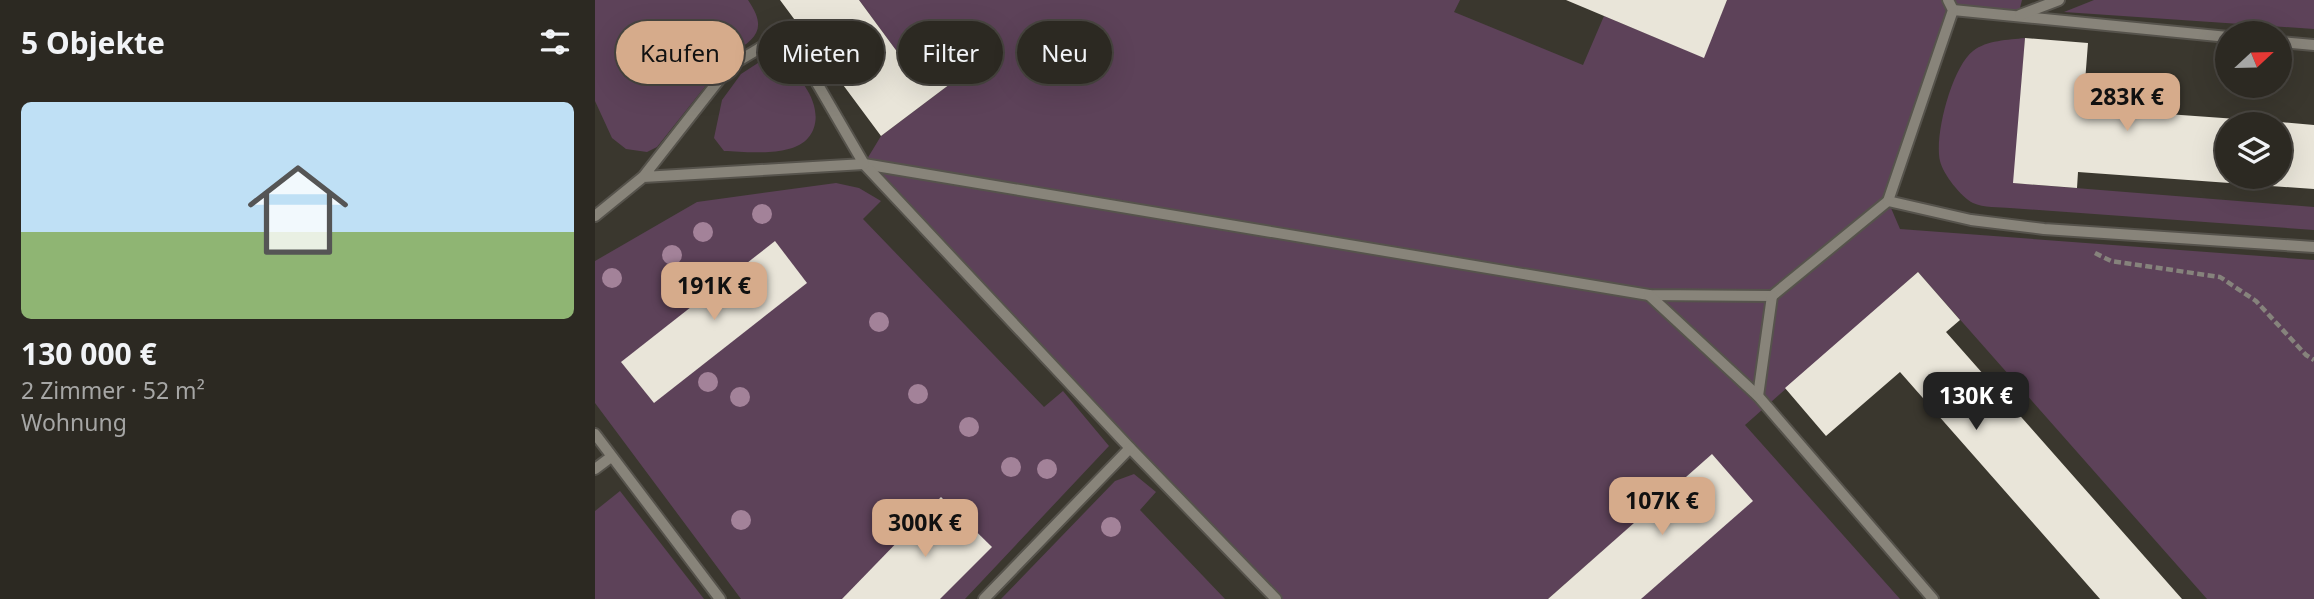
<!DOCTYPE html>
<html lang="de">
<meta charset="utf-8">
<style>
body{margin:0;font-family:"Noto Sans",sans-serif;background:#38352f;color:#f1f3f6;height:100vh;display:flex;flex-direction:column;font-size:26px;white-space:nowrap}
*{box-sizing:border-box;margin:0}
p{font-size:23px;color:#a6a6a5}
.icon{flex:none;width:38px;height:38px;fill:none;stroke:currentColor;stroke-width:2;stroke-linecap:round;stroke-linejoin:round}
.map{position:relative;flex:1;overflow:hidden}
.drawer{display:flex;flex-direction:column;background:#2c2922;width:595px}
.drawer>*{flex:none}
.guide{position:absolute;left:21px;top:21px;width:665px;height:63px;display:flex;gap:14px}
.needle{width:46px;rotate:68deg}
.controls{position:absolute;left:1620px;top:21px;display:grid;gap:14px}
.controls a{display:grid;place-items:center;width:77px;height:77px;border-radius:50%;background:#2c2922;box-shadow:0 7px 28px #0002,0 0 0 2px #484540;font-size:35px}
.price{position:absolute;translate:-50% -60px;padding:0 16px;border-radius:14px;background:#d6ab8b;color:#111;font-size:23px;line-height:46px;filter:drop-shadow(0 2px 4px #0008)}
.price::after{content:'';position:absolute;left:50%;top:42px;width:21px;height:16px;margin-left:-10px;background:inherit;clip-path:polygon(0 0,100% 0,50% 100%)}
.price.on{background:#222;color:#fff}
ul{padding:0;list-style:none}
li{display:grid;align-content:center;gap:14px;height:371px;padding:0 21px}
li+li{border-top:2px solid #484540}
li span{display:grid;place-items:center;height:217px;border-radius:10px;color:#555}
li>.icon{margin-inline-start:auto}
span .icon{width:126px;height:126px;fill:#fffc;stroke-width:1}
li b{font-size:30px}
h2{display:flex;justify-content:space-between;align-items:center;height:84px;padding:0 21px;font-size:30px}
.pill{padding:0 24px;border-radius:32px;background:#2c2922;box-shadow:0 7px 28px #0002,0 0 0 2px #484540;font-size:24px;line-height:63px}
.pill.on{background:#d6ab8b;color:#111}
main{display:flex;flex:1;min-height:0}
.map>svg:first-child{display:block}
.green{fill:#5d4259}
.building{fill:#e9e5d9}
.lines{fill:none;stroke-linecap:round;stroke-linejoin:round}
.service-casing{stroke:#56534c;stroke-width:14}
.path{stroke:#86837c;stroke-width:4.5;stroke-dasharray:7 3.5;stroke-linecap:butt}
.service{stroke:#88847a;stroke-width:10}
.tree{fill:#a38299}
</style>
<main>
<section class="drawer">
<h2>5 Objekte<svg class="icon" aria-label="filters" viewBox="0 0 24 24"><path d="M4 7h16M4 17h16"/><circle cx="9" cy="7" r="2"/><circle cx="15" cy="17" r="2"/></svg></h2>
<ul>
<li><span style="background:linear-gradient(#bfe0f5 60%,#8fb573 0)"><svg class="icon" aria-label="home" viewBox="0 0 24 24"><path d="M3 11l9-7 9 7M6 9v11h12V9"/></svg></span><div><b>130 000 €</b><p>2 Zimmer · 52 m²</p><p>Wohnung</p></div></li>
</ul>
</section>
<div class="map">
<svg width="1719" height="599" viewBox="0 0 1719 599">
<rect width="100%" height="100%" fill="#3a372e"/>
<!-- green -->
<g class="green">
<path d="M 0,0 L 153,0 C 172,28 163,38 136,54 L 62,147 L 52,152 L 31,149 L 17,138 L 0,101 Z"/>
<path d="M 264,0 L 865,0 L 859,12 L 988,65 L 1009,16 L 1108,57 L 1132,0 L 1427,0 L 1423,16 L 1358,11 L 1293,201 L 1305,229 L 1719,260 L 1719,599 L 1612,599 L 1323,272 L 1150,425 L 1305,599 L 1046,599 L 1117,455 L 953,599 L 681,599 L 269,164 L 286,136 L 371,72 L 320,76 Z"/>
<path d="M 1499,0 L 1719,0 L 1719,29 L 1469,12 Z"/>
<path d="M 1430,38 L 1419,183 L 1719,207 L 1719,230 L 1415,208 C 1405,207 1388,208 1378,203 C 1366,197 1348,174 1345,161 C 1339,136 1357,67 1378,51 C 1392,40 1413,40 1430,38 Z"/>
<path d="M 166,61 C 173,62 181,62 187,65 C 210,77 233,115 213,138 C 197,157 152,152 129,151 L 119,138 L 127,100 L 146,74 Z"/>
<path d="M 241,183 L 264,188 L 286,201 L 268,219 L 449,407 L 468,391 L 514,446 L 370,599 L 146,599 L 0,403 L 0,261 L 102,202 Z"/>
<path d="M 539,474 L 561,492 L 545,510 L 630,599 L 406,599 L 520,481 Z"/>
<path d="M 25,491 L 109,599 L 0,599 L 0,511 Z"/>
</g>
<!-- building -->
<g class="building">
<path d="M 185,0 L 264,0 L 320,76 L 355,50 L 371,72 L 286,136 Z"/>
<path d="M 971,0 L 1132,0 L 1109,58 Z"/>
<path d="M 1430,38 L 1493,43 L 1488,108 L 1684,122 L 1684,124 L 1633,124 L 1633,177 L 1685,177 L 1685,122 L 1719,125 L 1719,189 L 1483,172 L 1482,188 L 1418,183 Z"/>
<path d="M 180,241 L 212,283 L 59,403 L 26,362 Z"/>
<path d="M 1323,272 L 1365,320 L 1351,332 L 1587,599 L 1505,599 L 1305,372 L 1231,436 L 1190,388 Z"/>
<path d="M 1117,454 L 1158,501 L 1046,599 L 953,599 Z"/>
<path d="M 346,497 L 397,547 L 345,599 L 247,599 Z"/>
</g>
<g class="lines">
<defs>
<g id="service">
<path d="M 1358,10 L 1633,37"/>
<path d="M 1425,15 L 1464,0"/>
<path d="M 1685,42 L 1719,45"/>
<path d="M 269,164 L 1054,295 L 1177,296 L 1293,201 L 1358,10 L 1353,0"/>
<path d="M 269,164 L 535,448 L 681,599"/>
<path d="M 1293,201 L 1376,220 L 1449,229 L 1719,247"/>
<path d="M 0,216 L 48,177 L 135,66 L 175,42 L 219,78 L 269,164 L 48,177"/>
<path d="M 1054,295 L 1163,396 L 1338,599"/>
<path d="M 1163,396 L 1177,296"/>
<path d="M 0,434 L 125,599"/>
<path d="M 0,469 L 16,457"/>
<path d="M 389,599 L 535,448"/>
</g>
</defs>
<!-- service casing -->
<use href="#service" class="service-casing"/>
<!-- path -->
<path class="path" d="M 1500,253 L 1516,261 L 1625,277 L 1661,301 L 1711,355 L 1719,360"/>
<!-- service -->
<use href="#service" class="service"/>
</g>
<!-- trees -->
<g class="tree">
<circle cx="167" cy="214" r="10"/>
<circle cx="108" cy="232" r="10"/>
<circle cx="77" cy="255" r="10"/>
<circle cx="17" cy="278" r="10"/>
<circle cx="284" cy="322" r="10"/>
<circle cx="113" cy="382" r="10"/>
<circle cx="323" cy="394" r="10"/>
<circle cx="145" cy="397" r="10"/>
<circle cx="374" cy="427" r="10"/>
<circle cx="416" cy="467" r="10"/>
<circle cx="452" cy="469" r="10"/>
<circle cx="146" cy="520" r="10"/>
<circle cx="516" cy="527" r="10"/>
</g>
</svg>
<div class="controls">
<a><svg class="needle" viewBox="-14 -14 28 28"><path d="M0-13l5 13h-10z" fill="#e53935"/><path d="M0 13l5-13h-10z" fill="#a6a6a5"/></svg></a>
<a><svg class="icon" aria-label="layers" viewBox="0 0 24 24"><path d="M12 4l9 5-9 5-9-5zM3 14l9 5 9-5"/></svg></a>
</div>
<b class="price" style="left:1532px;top:133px">283K €</b>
<b class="price" style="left:119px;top:322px">191K €</b>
<b class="price on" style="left:1381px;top:432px">130K €</b>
<b class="price" style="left:1067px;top:537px">107K €</b>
<b class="price" style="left:330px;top:559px">300K €</b>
<div class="guide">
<a class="pill on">Kaufen</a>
<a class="pill">Mieten</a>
<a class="pill">Filter</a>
<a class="pill">Neu</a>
</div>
</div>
</main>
